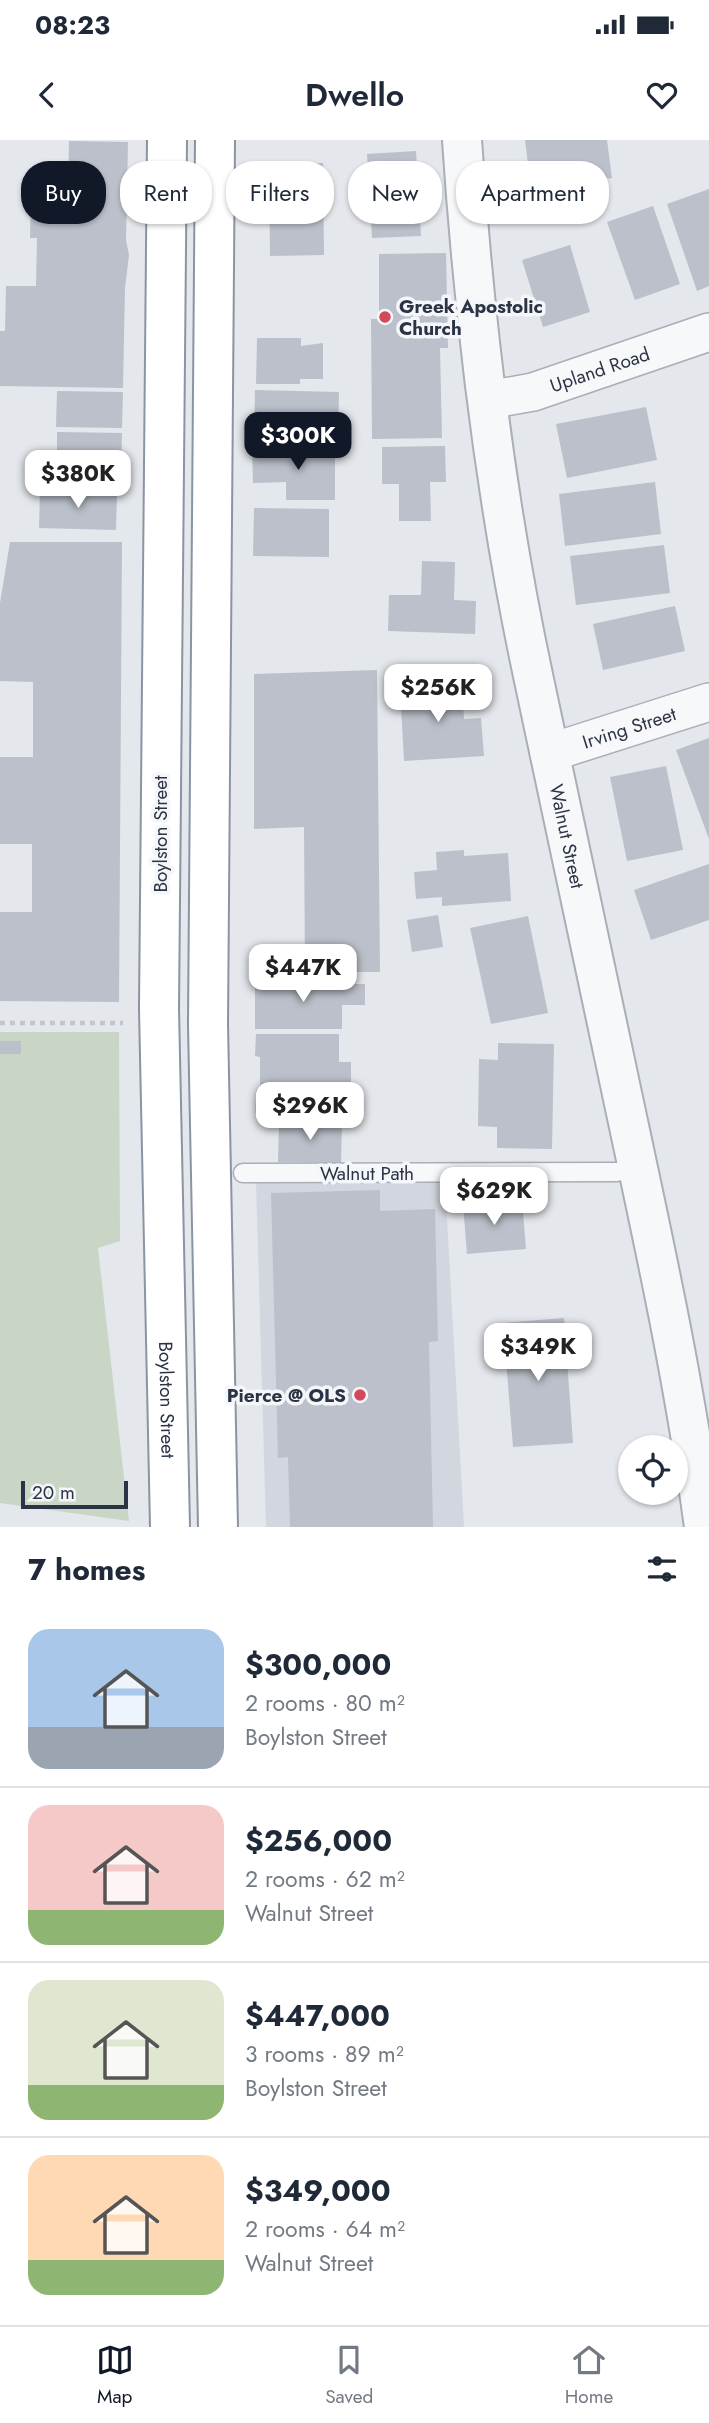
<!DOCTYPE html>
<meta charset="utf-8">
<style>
body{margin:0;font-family:Jost,sans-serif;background:#f6f6f7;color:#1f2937;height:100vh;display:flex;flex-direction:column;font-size:26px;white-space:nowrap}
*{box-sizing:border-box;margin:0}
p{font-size:23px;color:#747a83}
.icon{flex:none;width:38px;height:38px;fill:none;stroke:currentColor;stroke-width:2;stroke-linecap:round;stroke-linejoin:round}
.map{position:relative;height:1387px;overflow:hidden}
.details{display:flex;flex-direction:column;background:#fff;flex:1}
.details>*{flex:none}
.guide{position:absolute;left:21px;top:21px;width:668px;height:63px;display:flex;gap:14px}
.tools{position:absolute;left:618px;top:1295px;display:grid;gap:14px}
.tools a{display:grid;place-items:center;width:70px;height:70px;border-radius:50%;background:#fff;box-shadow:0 2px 5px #0004;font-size:35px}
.scale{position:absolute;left:21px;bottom:18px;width:107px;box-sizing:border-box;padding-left:7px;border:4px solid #2b3445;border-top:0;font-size:19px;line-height:24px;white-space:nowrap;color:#2b3445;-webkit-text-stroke:5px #f4f6f9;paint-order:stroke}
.price{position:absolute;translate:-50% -60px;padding:0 16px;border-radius:14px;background:#fff;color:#222;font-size:23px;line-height:46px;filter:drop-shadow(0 2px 4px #0008)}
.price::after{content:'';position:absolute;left:50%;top:42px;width:21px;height:16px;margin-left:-10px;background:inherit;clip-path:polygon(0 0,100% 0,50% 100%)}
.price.on{background:#111827;color:#fff}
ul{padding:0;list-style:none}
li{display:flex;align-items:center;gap:21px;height:175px;padding:0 28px}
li+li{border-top:2px solid #e0e1e3}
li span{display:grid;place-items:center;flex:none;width:196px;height:140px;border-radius:21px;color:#555}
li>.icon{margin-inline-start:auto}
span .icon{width:84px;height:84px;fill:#fffc;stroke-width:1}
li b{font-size:30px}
h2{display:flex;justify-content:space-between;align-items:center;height:84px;padding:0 28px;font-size:30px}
.pill{padding:0 24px;border-radius:28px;background:#fff;box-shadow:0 2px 5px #0004;font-size:24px;line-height:63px}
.pill.on{background:#111827;color:#fff}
.status{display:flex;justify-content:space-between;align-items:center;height:49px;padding:0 35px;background:#fff;direction:ltr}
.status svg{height:19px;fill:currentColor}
header{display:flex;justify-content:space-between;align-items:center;height:91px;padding:0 28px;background:#fff;font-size:32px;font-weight:600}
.dock{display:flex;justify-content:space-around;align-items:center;height:98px;border-top:2px solid #e0e1e3;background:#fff;font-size:19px;color:#747a83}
.dock a{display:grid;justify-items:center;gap:4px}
.dock .on{color:#111827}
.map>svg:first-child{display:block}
.built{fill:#d2d6de}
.green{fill:#c9d6c5}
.building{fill:#bbc0ca}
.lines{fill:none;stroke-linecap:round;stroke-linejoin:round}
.service-casing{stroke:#a9aeb7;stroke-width:21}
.minor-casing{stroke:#a9aeb7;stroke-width:40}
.tertiary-casing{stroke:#a9aeb7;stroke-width:42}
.trunk-casing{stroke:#8b94a3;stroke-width:42}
.path{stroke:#c2c5cb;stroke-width:4.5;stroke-dasharray:5 5;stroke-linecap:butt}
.service{stroke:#f7f8fa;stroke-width:18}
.minor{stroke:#f7f8fa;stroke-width:37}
.tertiary{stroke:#f7f8fa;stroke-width:38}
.trunk{stroke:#fff;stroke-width:38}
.poi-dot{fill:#d1495b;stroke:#f4f6f9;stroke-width:2.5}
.labels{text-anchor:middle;stroke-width:7;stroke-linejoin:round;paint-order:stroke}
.poi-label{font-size:19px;font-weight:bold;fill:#2b3445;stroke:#f4f6f9;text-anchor:start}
.street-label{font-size:19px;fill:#2b3445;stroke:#f4f6f9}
</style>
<div class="status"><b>08:23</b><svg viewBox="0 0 49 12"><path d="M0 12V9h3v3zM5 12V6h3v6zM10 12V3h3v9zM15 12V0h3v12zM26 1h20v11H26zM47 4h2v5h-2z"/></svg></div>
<header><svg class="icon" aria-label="back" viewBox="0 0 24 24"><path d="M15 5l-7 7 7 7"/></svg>Dwello<svg class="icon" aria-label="heart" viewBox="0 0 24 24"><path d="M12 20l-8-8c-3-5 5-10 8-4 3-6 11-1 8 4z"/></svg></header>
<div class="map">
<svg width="709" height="1387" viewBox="0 0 709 1387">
<rect width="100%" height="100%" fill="#e4e7ec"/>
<!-- built -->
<path class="built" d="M 256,1040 L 445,1042 L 464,1387 L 266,1387 Z"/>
<!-- green -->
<path class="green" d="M 0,892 L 119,892 L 120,1101 L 98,1108 L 129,1381 L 0,1363 Z"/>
<!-- building -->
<g class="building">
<path d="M 525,0 L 607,0 L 612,38 L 531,48 Z"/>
<path d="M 69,1 L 128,2 L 126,100 L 129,115 L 125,148 L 123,248 L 0,246 L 0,191 L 5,191 L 6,146 L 36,146 L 37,98 L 30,98 L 31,49 L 68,49 Z"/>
<path d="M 416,11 L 421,96 L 372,98 L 367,14 Z"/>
<path d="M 323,23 L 324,115 L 270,116 L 269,24 Z"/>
<path d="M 709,49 L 709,146 L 697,151 L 667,64 Z"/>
<path d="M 653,66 L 680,144 L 635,160 L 607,82 Z"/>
<path d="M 570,105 L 590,172 L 543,187 L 522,120 Z"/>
<path d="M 446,113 L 448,208 L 440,208 L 442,298 L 372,299 L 371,179 L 379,179 L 379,114 Z"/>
<path d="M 257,198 L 301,198 L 301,206 L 323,203 L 323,239 L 300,239 L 300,244 L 256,244 Z"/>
<path d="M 255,250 L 339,252 L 338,296 L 254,295 Z"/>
<path d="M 57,251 L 123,252 L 122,288 L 56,287 Z"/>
<path d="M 646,267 L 657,320 L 567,338 L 556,284 Z"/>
<path d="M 57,292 L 122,293 L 121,337 L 57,336 Z"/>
<path d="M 445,306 L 446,342 L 430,342 L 431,381 L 399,381 L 399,344 L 382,344 L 382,307 Z"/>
<path d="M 335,308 L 335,360 L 286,360 L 286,342 L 253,343 L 252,309 Z"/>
<path d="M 655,342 L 661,394 L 565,406 L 559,354 Z"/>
<path d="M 40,350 L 117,352 L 116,390 L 39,388 Z"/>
<path d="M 254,368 L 329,369 L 329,417 L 253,416 Z"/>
<path d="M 10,402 L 122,402 L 119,862 L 0,861 L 0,772 L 32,772 L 32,704 L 0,704 L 0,617 L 33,617 L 33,542 L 0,541 L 0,463 Z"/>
<path d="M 664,405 L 670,453 L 576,465 L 570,416 Z"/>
<path d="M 422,421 L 455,422 L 454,460 L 476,461 L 475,494 L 388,491 L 389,455 L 421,455 Z"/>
<path d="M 675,466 L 685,511 L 603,530 L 593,484 Z"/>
<path d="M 377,530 L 380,832 L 305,832 L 304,687 L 254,689 L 254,534 Z"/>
<path d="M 462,544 L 464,579 L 481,578 L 484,616 L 404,621 L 400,548 Z"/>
<path d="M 709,598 L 709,699 L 676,610 Z"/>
<path d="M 666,626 L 683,710 L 627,721 L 610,637 Z"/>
<path d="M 464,710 L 464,716 L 508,713 L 511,761 L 442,766 L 442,757 L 416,759 L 414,732 L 437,730 L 436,712 Z"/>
<path d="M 709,724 L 709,780 L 651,800 L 634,750 Z"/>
<path d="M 438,775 L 443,807 L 412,812 L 407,780 Z"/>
<path d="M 528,776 L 548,873 L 491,884 L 470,788 Z"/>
<path d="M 255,838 L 294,838 L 294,844 L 365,844 L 365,865 L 342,865 L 342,889 L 255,889 Z"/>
<path d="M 256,894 L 339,894 L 339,922 L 351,922 L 351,947 L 339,947 L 339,973 L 255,973 L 256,950 L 260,951 L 260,917 L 255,916 Z"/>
<rect x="0" y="901" width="21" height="13"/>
<path d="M 498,903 L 554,904 L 552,1009 L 497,1008 L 497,987 L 478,986 L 479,919 L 498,920 Z"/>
<path d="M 279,982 L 342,983 L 341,1023 L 278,1022 Z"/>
<path d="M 380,1050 L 380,1071 L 435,1069 L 438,1201 L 429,1202 L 433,1387 L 290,1387 L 288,1317 L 278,1318 L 271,1053 Z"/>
<path d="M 522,1060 L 526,1109 L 467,1114 L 463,1064 Z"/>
<path d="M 564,1178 L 573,1303 L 513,1307 L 503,1183 Z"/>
</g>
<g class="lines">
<defs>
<path id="service" d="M 243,1033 L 617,1032"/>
<g id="minor">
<path id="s1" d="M 488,260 L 533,252 L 709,192"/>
<path id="s2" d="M 549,613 L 709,562"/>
</g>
<g id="tertiary">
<path id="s3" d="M 462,0 C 474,180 496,363 534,540 C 564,681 594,822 624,963 C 654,1103 685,1244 704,1387"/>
</g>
<g id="trunk">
<path id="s4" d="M 167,0 L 159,869 L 170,1387"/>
<path d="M 215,0 L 208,884 L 218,1387"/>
</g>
</defs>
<!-- service casing -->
<use href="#service" class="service-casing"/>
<!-- minor casing -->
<use href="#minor" class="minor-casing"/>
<!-- tertiary casing -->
<use href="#tertiary" class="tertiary-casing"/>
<!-- trunk casing -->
<use href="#trunk" class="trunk-casing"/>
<!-- path -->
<path class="path" d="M 0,883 L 123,883"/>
<!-- service -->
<use href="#service" class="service"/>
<!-- minor -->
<use href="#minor" class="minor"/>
<!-- tertiary -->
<use href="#tertiary" class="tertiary"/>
<!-- trunk -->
<use href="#trunk" class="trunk"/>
</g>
<!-- markers -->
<g class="poi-dot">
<circle cx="385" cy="177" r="7"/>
<circle cx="360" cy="1255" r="7"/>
</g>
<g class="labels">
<!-- poi labels -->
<g class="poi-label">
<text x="399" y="173">Greek Apostolic<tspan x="399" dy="22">Church</tspan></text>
<text x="346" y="1262" text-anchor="end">Pierce @ OLS</text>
</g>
<!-- street labels -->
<g class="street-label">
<text dy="7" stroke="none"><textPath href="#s1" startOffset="116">Upland Road</textPath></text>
<text dy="7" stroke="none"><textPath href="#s2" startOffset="84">Irving Street</textPath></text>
<text transform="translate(160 694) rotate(-90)" y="7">Boylston Street</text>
<text dy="7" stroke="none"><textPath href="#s3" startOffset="705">Walnut Street</textPath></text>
<text x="367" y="1040">Walnut Path</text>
<text dy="7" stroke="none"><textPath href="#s4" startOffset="1260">Boylston Street</textPath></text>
</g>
</g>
</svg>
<div class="tools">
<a><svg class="icon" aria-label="locate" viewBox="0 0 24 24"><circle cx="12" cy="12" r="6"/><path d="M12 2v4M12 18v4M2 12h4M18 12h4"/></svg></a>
</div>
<div class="scale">20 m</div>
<b class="price on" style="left:298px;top:332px">$300K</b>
<b class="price" style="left:78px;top:370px">$380K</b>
<b class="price" style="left:438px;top:584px">$256K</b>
<b class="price" style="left:303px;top:864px">$447K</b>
<b class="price" style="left:310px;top:1002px">$296K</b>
<b class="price" style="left:494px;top:1087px">$629K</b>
<b class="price" style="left:538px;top:1243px">$349K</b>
<div class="guide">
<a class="pill on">Buy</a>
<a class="pill">Rent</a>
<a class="pill">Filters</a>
<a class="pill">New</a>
<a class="pill">Apartment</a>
</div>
</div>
<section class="details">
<h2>7 homes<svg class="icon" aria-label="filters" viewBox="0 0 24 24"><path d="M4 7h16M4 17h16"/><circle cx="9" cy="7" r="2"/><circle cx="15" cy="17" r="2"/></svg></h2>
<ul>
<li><span style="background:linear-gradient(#a9c7e8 70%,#9aa5b1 0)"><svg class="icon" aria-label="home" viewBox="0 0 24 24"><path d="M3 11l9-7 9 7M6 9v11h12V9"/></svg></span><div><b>$300,000</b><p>2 rooms · 80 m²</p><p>Boylston Street</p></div></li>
<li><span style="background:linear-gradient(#f6c9c9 75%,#8fb573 0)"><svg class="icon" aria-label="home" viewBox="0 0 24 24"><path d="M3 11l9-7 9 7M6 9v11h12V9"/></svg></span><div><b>$256,000</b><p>2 rooms · 62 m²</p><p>Walnut Street</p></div></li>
<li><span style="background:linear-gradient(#dfe7d0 75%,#8fb573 0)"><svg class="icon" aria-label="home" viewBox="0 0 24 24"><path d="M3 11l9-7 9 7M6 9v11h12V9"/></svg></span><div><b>$447,000</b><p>3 rooms · 89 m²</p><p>Boylston Street</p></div></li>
<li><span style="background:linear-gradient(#ffd9b3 75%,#8fb573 0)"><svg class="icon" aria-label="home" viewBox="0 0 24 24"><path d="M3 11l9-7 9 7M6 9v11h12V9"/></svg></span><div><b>$349,000</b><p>2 rooms · 64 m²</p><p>Walnut Street</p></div></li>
</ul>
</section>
<nav class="dock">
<a class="on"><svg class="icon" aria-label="map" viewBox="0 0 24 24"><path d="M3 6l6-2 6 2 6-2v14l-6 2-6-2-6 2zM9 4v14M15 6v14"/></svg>Map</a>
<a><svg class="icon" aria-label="saved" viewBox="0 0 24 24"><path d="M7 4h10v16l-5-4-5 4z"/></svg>Saved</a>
<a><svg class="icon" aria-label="home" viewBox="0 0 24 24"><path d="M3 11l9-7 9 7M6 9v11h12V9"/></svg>Home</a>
</nav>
